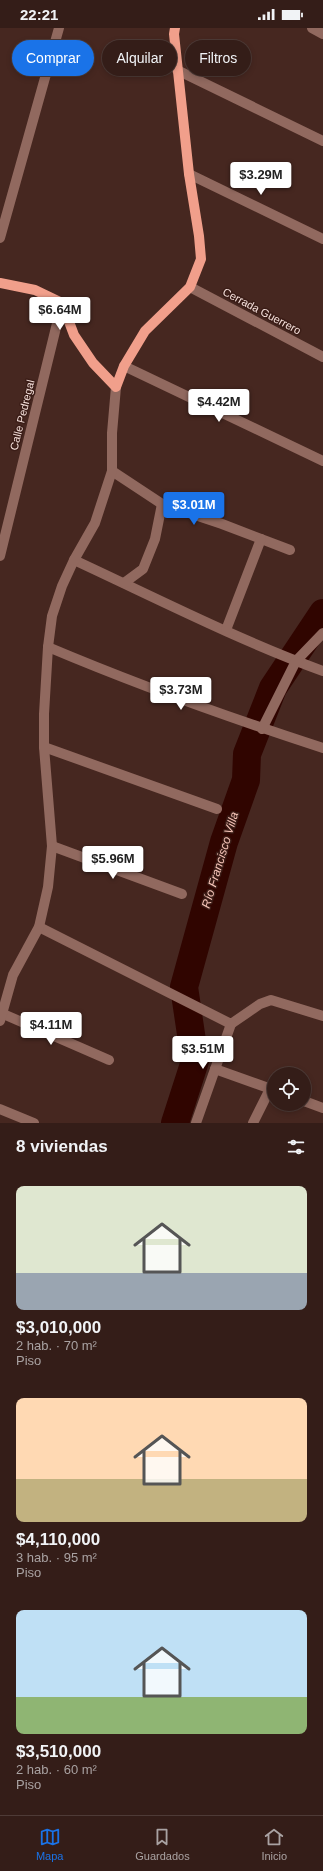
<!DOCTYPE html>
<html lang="es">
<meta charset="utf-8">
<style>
body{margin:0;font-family:Arial,sans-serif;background:#3f2a25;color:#f1f3f6;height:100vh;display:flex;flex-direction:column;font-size:15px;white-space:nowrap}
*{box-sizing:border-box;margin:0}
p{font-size:13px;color:#a9a2a2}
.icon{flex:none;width:22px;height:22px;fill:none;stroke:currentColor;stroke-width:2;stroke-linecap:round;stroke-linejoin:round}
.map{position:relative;height:1095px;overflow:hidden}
.details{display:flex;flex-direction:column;background:#341d18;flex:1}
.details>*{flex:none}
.guide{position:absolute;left:12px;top:12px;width:299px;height:36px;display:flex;gap:8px}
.fabs{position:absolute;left:267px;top:1039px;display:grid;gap:8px}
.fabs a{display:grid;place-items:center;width:44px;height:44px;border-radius:50%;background:#341d18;box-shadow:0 2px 6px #0003,0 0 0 1px #4e3b37;font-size:20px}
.price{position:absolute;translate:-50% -34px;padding:0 9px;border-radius:4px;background:#fff;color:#222;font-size:13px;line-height:26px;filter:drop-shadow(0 1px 2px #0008)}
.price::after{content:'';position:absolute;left:50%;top:24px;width:12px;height:9px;margin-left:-6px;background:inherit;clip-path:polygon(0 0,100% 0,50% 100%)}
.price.active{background:#1a73e8;color:#fff}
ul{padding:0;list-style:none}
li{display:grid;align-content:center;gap:8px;height:212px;padding:0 16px}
li span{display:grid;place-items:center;height:124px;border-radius:8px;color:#555}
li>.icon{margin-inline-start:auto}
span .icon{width:72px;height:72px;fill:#fffc;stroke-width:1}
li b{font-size:17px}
h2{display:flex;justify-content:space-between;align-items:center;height:48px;padding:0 16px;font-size:17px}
.pill{padding:0 14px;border-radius:18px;background:#341d18;box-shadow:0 2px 6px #0003,0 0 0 1px #4e3b37;font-size:14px;line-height:36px}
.pill.active{background:#1a73e8;color:#fff}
.status{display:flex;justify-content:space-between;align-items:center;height:28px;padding:0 20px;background:#341d18;direction:ltr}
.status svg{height:11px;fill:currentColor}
.tabs{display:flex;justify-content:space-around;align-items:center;height:56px;border-top:1px solid #4e3b37;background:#341d18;font-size:11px;color:#a9a2a2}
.tabs a{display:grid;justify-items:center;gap:2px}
.tabs .active{color:#1a73e8}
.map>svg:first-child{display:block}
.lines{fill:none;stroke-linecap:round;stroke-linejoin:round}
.river{stroke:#300500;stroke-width:28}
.minor{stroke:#91695f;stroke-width:10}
.major{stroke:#f19f8b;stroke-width:10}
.labels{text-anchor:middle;stroke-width:3;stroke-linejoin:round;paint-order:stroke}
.street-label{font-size:11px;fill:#f6e1dc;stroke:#3b1d17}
.water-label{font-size:12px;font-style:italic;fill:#f9c6ba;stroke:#3b1d17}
</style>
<div class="status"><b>22:21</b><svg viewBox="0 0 49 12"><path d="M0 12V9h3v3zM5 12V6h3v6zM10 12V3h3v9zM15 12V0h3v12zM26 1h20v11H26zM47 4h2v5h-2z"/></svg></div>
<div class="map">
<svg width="323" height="1095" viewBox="0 0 323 1095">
<rect width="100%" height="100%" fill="#462720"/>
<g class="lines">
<!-- river -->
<path class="river" d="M 175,1095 L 195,1033 L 184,959 L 224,814 L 246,752 L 247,726 L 273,660 L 323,585"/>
<!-- minor -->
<g class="minor">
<path d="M 312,0 L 323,6"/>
<path d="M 177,42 L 323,113"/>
<path d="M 189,146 L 323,211"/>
<path d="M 0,210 L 59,0"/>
<path d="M 190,259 L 323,329"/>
<path d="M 124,338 L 323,433"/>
<path d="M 112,443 L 162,476 L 222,496 L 290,522"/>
<path d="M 0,528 L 62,275"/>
<path d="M 74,532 C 156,570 238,612 323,643"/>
<path d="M 124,555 L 143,541 L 155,511 L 162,476"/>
<path d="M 226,602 L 261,511"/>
<path d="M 48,619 C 138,657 230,690 323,720"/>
<path d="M 262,701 L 296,633 L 323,605"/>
<path d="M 44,719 L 217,781"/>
<path d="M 52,818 L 182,866"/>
<path d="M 39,899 L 231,996 L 260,976 L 271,972 L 323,988"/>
<path d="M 1,985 L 109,1032"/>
<path d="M 0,993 L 13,947 L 39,899 L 48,859 L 52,818 L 44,719 L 44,686 L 48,619 L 52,588 L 62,558 L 74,532 L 95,495 L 112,443 L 112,405 L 116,359"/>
<path d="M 215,1041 L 274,1062"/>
<path d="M 304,1073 L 323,1080"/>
<path d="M 0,1081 L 34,1095"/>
<path d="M 196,1095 L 231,996"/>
<path d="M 253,1095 L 270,1061"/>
</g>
<!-- major -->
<path class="major" d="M 0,255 L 35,262 L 62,275 L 74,307 L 93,335 L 116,359 L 124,338 L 145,303 L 190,259 L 201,231 L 199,208 L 189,146 L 174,6 L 175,0"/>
</g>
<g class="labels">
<!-- street labels -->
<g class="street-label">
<text transform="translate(262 283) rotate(28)" y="4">Cerrada Guerrero</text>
<text transform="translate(22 387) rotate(-76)" y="4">Calle Pedregal</text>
</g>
<!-- water labels -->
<g class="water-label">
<text transform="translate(220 832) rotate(-73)" y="4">Río Francisco Villa</text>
</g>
</g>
</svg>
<div class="fabs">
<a><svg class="icon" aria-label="locate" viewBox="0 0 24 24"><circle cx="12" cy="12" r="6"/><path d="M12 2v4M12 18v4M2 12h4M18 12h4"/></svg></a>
</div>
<b class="price" style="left:261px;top:168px">$3.29M</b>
<b class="price" style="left:60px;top:303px">$6.64M</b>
<b class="price" style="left:219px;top:395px">$4.42M</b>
<b class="price active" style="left:194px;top:498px">$3.01M</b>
<b class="price" style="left:181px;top:683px">$3.73M</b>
<b class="price" style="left:113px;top:852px">$5.96M</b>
<b class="price" style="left:51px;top:1018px">$4.11M</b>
<b class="price" style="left:203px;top:1042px">$3.51M</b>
<div class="guide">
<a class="pill active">Comprar</a>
<a class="pill">Alquilar</a>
<a class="pill">Filtros</a>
</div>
</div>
<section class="details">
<h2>8 viviendas<svg class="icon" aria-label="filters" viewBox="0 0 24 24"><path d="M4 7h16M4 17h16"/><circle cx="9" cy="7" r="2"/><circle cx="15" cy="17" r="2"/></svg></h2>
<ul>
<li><span style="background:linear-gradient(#dfe7d0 70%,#9aa5b1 0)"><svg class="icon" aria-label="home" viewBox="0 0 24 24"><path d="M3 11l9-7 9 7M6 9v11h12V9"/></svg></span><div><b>$3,010,000</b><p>2 hab. · 70 m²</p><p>Piso</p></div></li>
<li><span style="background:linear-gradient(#ffd9b3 65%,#c2b280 0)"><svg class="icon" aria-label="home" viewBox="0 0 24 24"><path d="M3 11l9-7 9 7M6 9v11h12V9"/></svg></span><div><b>$4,110,000</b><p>3 hab. · 95 m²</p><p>Piso</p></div></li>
<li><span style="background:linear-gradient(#bfe0f5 70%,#8fb573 0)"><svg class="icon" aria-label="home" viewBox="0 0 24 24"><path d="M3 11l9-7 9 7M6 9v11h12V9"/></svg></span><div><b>$3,510,000</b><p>2 hab. · 60 m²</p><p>Piso</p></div></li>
</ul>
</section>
<nav class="tabs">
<a class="active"><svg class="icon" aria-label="map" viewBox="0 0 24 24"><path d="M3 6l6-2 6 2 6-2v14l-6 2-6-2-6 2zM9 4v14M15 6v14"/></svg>Mapa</a>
<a><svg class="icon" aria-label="saved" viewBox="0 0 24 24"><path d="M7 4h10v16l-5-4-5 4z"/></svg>Guardados</a>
<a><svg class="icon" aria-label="home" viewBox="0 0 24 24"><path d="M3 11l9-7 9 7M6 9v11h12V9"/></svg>Inicio</a>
</nav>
